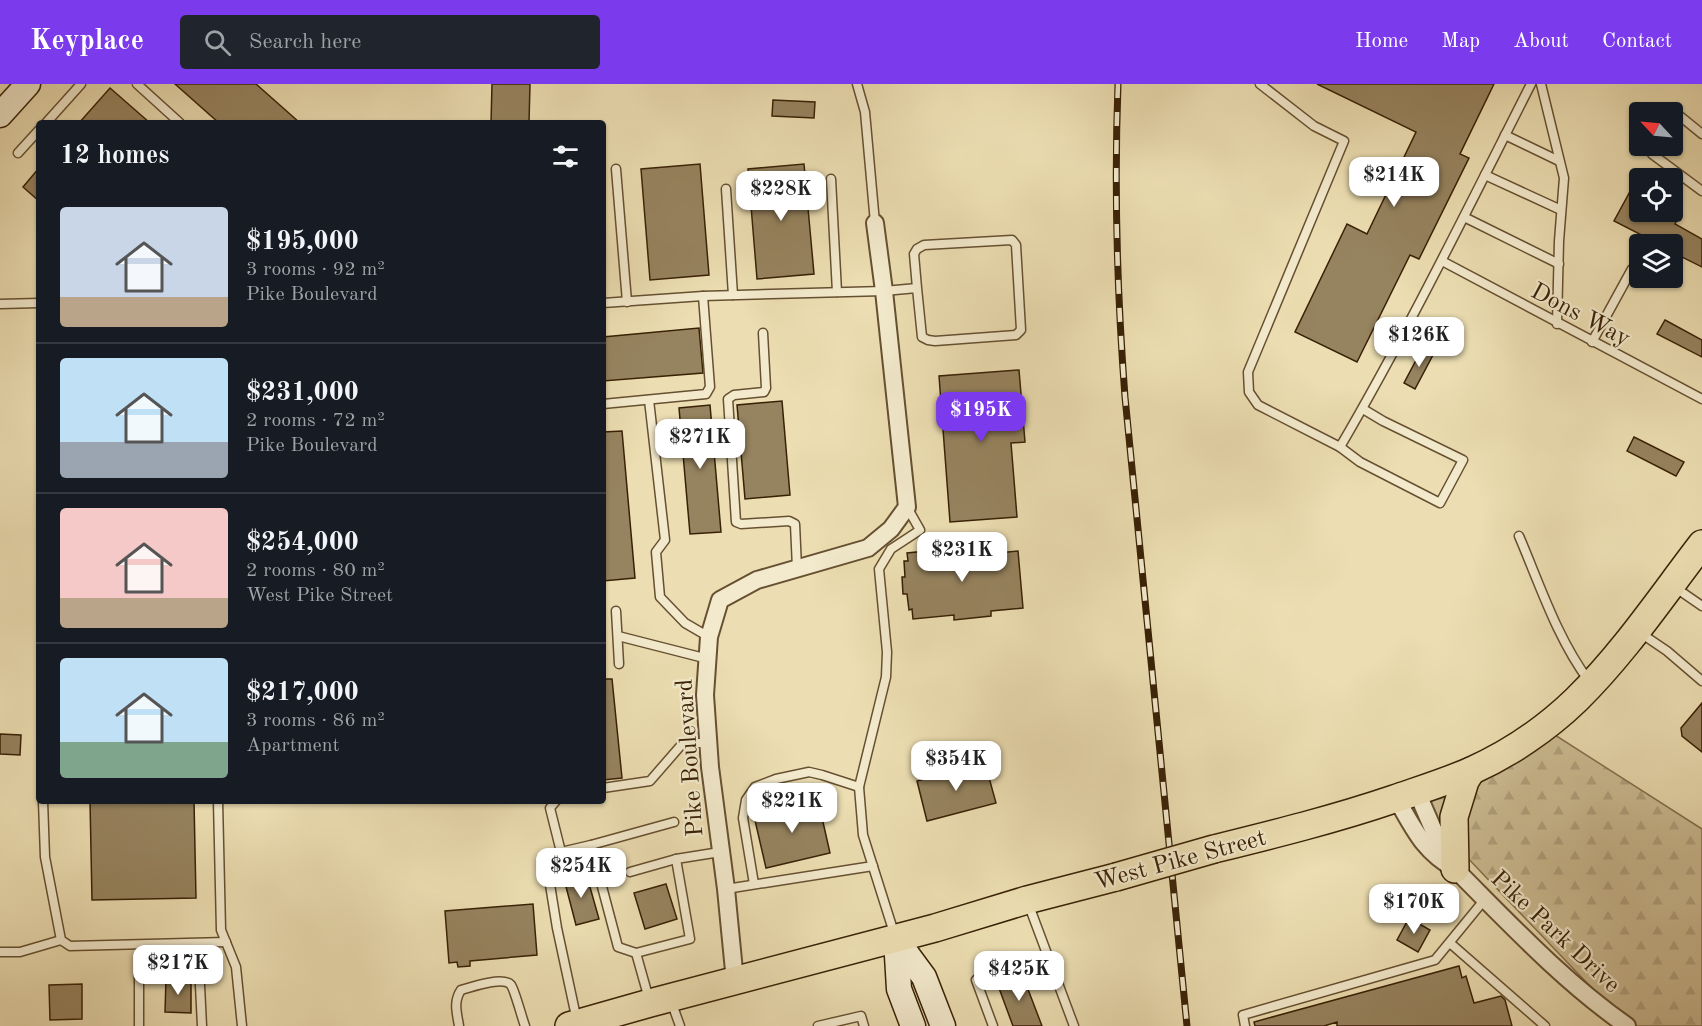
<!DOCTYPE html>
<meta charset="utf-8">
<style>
body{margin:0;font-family:"Old Standard TT",serif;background:#20242c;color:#f1f3f6;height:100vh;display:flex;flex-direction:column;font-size:22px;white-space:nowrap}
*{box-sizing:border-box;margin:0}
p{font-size:20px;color:#9ea1a6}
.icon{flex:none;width:33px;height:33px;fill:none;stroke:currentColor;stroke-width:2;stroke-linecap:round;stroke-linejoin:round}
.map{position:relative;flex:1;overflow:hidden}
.drawer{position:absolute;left:36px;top:36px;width:570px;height:684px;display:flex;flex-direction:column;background:#171b24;border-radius:6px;box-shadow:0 2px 4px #0004}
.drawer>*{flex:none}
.needle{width:39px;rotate:296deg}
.tools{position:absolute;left:1629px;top:18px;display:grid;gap:12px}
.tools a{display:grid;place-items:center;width:54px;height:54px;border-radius:6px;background:#171b24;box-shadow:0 2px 4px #0004;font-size:30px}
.price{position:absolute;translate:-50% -51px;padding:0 14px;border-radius:12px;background:#fff;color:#222;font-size:20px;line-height:39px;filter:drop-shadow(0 2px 3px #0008)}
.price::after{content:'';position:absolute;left:50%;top:36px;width:18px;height:14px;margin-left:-9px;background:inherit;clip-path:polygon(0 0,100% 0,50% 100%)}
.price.selected{background:#7c3aed;color:#fff}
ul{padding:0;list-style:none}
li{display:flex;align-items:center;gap:18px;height:150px;padding:0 24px}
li+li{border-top:2px solid #363941}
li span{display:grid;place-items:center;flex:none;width:168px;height:120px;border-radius:6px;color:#555}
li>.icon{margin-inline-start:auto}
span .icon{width:72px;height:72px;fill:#fffc;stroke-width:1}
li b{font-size:26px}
h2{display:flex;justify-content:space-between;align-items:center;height:72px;padding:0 24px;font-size:26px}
header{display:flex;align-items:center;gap:36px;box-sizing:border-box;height:84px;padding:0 30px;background:#7c3aed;color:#fff}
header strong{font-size:28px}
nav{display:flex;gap:33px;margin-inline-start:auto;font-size:21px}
.search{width:420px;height:54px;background:#20242c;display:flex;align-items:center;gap:15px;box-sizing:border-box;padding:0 21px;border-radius:6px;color:#9ea1a6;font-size:22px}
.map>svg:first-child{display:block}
.forest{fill:url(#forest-firs);stroke:#84704e;stroke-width:1.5}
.building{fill:#96835f;stroke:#392106;stroke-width:1.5}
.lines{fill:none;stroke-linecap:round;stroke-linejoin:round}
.lane-casing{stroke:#665031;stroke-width:11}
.street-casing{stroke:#665031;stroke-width:20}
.secondary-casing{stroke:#392106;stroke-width:27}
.primary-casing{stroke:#392106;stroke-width:30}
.lane{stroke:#f3eacd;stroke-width:8}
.street{stroke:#f3eacd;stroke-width:16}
.secondary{stroke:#f3eacd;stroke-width:24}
.primary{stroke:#ecdeb2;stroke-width:27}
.rail-casing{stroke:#392106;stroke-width:7}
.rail{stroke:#f3eacd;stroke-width:4.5;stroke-dasharray:14;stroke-linecap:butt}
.primary-bridge-casing{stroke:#392106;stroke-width:30;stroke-linecap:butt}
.primary-bridge{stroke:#ecdeb2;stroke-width:27}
.labels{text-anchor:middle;stroke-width:4.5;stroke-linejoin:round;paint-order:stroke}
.street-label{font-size:24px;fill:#392106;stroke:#f3eacd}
</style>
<header>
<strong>Keyplace</strong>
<div class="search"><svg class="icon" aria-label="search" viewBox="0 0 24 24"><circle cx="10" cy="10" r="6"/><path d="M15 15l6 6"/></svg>Search here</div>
<nav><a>Home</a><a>Map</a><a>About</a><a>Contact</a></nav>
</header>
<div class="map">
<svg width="1702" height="942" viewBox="0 0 1702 942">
<defs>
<pattern id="forest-firs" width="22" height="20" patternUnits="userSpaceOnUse" patternTransform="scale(1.5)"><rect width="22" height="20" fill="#cebe95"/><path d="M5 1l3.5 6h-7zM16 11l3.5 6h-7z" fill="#b2a37f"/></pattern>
</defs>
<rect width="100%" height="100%" fill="#ecdeb2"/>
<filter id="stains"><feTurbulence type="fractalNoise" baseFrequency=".00333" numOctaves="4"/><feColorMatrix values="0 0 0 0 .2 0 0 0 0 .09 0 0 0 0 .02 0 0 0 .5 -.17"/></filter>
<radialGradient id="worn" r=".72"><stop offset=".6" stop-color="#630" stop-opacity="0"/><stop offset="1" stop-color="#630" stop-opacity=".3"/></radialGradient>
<!-- forest -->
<path class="forest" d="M 1544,644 L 1702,745 L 1702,942 L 1628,942 L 1419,723 Z"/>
<!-- building -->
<g class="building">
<path d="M 175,0 L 256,0 L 300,39 L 219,39 Z"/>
<path d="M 492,0 L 530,0 L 529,39 L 491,39 Z"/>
<path d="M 1317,0 L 1494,0 L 1460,70 L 1469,74 L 1419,175 L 1410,171 L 1357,278 L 1295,248 L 1347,140 L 1367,150 L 1416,48 Z"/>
<path d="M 110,4 L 150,39 L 79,39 Z"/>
<path d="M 773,16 L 815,18 L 814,34 L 772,32 Z"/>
<path d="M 700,80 L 709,191 L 650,196 L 641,85 Z"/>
<path d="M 804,80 L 814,190 L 757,195 L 748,85 Z"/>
<path d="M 39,84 L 39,117 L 23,103 Z"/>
<path d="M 1640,89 L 1640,128 L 1681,128 L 1675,140 L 1702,155 L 1702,183 L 1672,168 L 1672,160 L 1659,160 L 1614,137 Z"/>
<path d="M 1665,236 L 1702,256 L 1702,273 L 1657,250 Z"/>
<path d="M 699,244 L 703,289 L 603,297 L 603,253 Z"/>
<path d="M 1423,263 L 1434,269 L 1415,305 L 1404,299 Z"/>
<path d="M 1019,286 L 1025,358 L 1011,359 L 1017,433 L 950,438 L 939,292 Z"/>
<path d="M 782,317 L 790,411 L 745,415 L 737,321 Z"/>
<path d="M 710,321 L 721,448 L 690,450 L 679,324 Z"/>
<path d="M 622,347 L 635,494 L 603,497 L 603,348 Z"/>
<path d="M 1634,353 L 1684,378 L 1676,392 L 1627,367 Z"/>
<path d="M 967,463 L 967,472 L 1018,467 L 1023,524 L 991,527 L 991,532 L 954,536 L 954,531 L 913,535 L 912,525 L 909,526 L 907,510 L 903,510 L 902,493 L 905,493 L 904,477 L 908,477 L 907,469 Z"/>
<path d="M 603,595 L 612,595 L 622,694 L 603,696 Z"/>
<path d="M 1702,619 L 1702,668 L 1682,652 L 1681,644 Z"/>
<path d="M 0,650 L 21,651 L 20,671 L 0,670 Z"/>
<path d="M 985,679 L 996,719 L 927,737 L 917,697 Z"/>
<path d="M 818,716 L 830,769 L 766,784 L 754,732 Z"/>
<path d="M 90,717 L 194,717 L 196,814 L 92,816 Z"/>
<path d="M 586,789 L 599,835 L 576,841 L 564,795 Z"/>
<path d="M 666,800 L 677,835 L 645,845 L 634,809 Z"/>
<path d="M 533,820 L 537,871 L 470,877 L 470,882 L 458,883 L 457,878 L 449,879 L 445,827 Z"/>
<path d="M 1409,834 L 1430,846 L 1418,868 L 1397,856 Z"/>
<path d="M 1459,882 L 1462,894 L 1466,892 L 1474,919 L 1501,912 L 1505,916 L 1512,942 L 1337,942 L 1337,938 L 1324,942 L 1255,942 L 1254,938 Z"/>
<path d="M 1021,887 L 1042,942 L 1013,942 L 996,896 L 1001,894 L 1007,897 L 1011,897 L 1014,894 L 1014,889 Z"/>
<path d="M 166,894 L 191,895 L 191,929 L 165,928 Z"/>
<path d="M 82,900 L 82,935 L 50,936 L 49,901 Z"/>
</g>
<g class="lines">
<defs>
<g id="lane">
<path d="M 137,0 L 180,39"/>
<path d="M 857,0 L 865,28 L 875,139"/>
<path d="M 1260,0 L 1314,42 L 1344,57 L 1248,288 L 1249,308 L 1258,321 L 1340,363 C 1409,245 1469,122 1531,0"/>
<path d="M 1541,0 L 1564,94 L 1559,157 L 1557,240"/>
<path d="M 1668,28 L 1670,24 L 1702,50"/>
<path d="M 46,39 L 81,0"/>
<path d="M 1505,51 L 1559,77"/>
<path d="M 1655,62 L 1652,70 L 1702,107"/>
<path d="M 18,69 L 39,46"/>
<path d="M 616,85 L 627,218"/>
<path d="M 1485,91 L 1561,126"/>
<path d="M 831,95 L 837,208"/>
<path d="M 726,105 L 733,211"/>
<path d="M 1464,133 L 1559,180"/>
<path d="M 1442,177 L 1702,315"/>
<path d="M 603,219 L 703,212 L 884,207 L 917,204 L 922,253 L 928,256 L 935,257 L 1016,251 L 1021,246 L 1016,161 L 1012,156 L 924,161 L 917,165 L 914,170 L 917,204"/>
<path d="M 0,220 L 39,219"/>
<path d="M 763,249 L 766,304 L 764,308 L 734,311 L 728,315 L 736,438 L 741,440 L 789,437 L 795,440 L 797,484"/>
<path d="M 1592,258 L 1632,185"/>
<path d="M 649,316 L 665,456 L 656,468 L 660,513 L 685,539 L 709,553"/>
<path d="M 603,320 L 706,310 L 710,303 L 703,212"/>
<path d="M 1340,363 L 1360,378 L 1440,419 L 1463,376 L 1383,337 L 1363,325"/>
<path d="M 1519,452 C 1540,501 1557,554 1589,597"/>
<path d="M 1673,502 L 1702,522"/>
<path d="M 616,527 L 619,580"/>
<path d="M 1639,548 L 1667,567 L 1702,597"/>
<path d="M 618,552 L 708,575"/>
<path d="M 603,704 L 650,697 L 683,659 L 708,659"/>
<path d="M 43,717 L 45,773 L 61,856 L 70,862 L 226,858"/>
<path d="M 218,717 L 221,846 L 236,883 L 242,942"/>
<path d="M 556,717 L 550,724 L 561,768"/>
<path d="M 591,761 L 674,738"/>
<path d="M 630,788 L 676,775"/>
<path d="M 754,800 L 743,734 L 746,716 L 755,703 L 776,695 L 809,688 L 822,691 L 859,703"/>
<path d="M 726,805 L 873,782"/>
<path d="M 1028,819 L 1074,942"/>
<path d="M 895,852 L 863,751 L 859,703 L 886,593 L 887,568 L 879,485 L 891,465 L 920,446 L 907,423"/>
<path d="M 1450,859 L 1545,942"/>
<path d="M 0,868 L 20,868 L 61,856"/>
<path d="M 636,869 L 649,915"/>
<path d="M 671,917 L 680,942"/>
<path d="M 577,937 L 557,844 L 546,776 L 561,768 L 591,761 L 618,863 L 636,869 L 690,855 L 676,775 L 720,768"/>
<path d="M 139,942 L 139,883 L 199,881 L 202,942"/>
<path d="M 459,942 C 457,929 453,918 461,906 C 471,903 504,892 511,901 C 515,907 522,934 525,942"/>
<path d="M 818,942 L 861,932 L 864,942"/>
<path d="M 993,942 L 976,896 L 991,881 L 1008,891"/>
<path d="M 1245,942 L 1243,931 L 1435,876 L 1485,815"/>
</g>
<g id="street">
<path d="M 1417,708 L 1433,745 L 1453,779"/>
<path d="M 1396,714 C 1414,745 1423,767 1455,785 C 1510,840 1563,897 1627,942"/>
<path d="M 735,897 L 726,805 L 710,683 L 705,611 L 709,553 L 720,516 L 757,496 L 868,464 L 891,445 L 907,423 L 884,207 L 875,139"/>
</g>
<g id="secondary">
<path d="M 0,31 L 28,0"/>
<path d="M 896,855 L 924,893 L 943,942"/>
<path d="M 896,855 L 899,905 L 913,942"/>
</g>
<g id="primary">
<path d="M 1214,765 C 1275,750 1335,735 1394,715 C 1420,706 1446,698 1471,687 C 1509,670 1547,644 1576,616 C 1624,569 1662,512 1702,460"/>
<path d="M 1455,785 L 1454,733 L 1465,697 L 1471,687"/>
<path d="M 569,942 L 650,919 L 935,844 L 1027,816 L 1116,793"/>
</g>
</defs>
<!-- lane casing -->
<use href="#lane" class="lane-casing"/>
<!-- street casing -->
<use href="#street" class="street-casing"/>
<!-- secondary casing -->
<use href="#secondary" class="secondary-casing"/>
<!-- primary casing -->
<use href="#primary" class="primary-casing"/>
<!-- lane -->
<use href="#lane" class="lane"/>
<!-- street -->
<use href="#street" class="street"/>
<!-- secondary -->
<use href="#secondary" class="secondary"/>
<!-- primary -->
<use href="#primary" class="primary"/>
<defs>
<path id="rail" d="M 1118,0 C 1114,105 1117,208 1125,313 L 1187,942"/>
</defs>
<!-- rail casing -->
<use href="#rail" class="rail-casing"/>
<!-- rail -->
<use href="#rail" class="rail"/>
<defs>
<path id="primary-bridge" d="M 1116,793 L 1214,765"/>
</defs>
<!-- primary-bridge casing -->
<use href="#primary-bridge" class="primary-bridge-casing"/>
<!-- primary-bridge -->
<use href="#primary-bridge" class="primary-bridge"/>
</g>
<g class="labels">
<!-- street labels -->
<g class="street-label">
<text transform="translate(1581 230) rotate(28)" y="8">Dons Way</text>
<text transform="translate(689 674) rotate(-94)" y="8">Pike Boulevard</text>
<text transform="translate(1180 775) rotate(-15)" y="8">West Pike Street</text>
<text transform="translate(1556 847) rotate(43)" y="8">Pike Park Drive</text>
</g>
</g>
<rect width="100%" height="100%" filter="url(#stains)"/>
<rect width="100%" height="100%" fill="url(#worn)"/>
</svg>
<div class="tools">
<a><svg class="needle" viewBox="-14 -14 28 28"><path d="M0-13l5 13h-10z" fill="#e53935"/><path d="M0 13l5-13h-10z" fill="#9ea1a6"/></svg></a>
<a><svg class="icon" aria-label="locate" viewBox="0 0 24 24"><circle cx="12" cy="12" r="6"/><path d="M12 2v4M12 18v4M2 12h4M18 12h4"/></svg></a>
<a><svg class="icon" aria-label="layers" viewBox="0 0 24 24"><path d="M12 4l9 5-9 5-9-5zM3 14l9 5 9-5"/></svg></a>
</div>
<b class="price" style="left:1394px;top:124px">$214K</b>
<b class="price" style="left:781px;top:138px">$228K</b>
<b class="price" style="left:1419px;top:284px">$126K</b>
<b class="price selected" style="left:981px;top:359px">$195K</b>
<b class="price" style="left:700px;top:386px">$271K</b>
<b class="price" style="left:962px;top:499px">$231K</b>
<b class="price" style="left:956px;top:708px">$354K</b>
<b class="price" style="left:792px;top:750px">$221K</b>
<b class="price" style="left:581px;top:815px">$254K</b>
<b class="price" style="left:1414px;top:851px">$170K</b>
<b class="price" style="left:178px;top:912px">$217K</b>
<b class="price" style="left:1019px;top:918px">$425K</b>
<section class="drawer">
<h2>12 homes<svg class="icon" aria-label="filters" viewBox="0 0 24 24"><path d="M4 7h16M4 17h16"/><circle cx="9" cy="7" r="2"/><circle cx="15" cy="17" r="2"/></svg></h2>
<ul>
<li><span style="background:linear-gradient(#c9d6e8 75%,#b9a48a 0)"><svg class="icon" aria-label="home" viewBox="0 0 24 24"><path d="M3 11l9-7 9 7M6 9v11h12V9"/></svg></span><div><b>$195,000</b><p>3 rooms · 92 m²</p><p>Pike Boulevard</p></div></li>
<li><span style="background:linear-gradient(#bfe0f5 70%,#9aa5b1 0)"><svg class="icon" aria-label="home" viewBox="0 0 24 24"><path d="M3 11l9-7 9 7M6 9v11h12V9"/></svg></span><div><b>$231,000</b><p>2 rooms · 72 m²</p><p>Pike Boulevard</p></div></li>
<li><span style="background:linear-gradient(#f6c9c9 75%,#b9a48a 0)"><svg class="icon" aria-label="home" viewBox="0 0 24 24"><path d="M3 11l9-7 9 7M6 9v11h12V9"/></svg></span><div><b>$254,000</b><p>2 rooms · 80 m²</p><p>West Pike Street</p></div></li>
<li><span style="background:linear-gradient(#bfe0f5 70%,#7fa58c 0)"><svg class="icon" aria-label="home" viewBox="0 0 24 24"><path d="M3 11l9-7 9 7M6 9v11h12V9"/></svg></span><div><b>$217,000</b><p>3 rooms · 86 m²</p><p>Apartment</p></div></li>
</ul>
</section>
</div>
